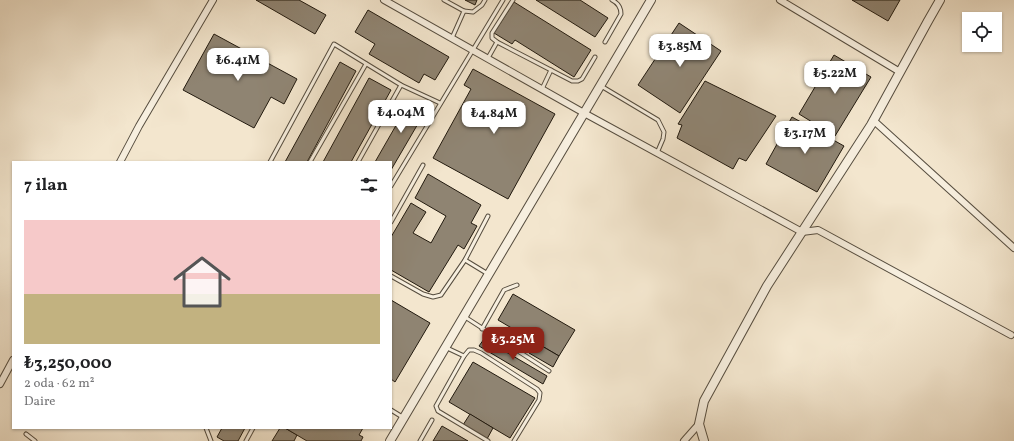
<!DOCTYPE html>
<html lang="tr">
<meta charset="utf-8">
<style>
body{margin:0;font-family:Vollkorn,serif;background:#f6f6f6;color:#202124;height:100vh;display:flex;flex-direction:column;font-size:15px;white-space:nowrap}
*{box-sizing:border-box;margin:0}
p{font-size:13px;color:#757577}
.icon{flex:none;width:22px;height:22px;fill:none;stroke:currentColor;stroke-width:2;stroke-linecap:round;stroke-linejoin:round}
.map{position:relative;flex:1;overflow:hidden}
.drawer{position:absolute;left:12px;top:161px;width:380px;height:268px;display:flex;flex-direction:column;background:#fff;border-radius:0px;box-shadow:0 1px 3px #0004}
.drawer>*{flex:none}
.controls{position:absolute;left:962px;top:12px;display:grid;gap:8px}
.controls a{display:grid;place-items:center;width:40px;height:40px;border-radius:0px;background:#fff;box-shadow:0 1px 3px #0004;font-size:20px}
.price{position:absolute;translate:-50% -34px;padding:0 9px;border-radius:8px;background:#fff;color:#222;font-size:13px;line-height:26px;filter:drop-shadow(0 1px 2px #0008)}
.price::after{content:'';position:absolute;left:50%;top:24px;width:12px;height:9px;margin-left:-6px;background:inherit;clip-path:polygon(0 0,100% 0,50% 100%)}
.price.active{background:#8f2418;color:#fff}
ul{padding:0;list-style:none}
li{display:grid;align-content:center;gap:8px;height:212px;padding:0 12px}
li+li{border-top:1px solid #e0e0e0}
li span{display:grid;place-items:center;height:124px;border-radius:0px;color:#555}
li>.icon{margin-inline-start:auto}
span .icon{width:72px;height:72px;fill:#fffc;stroke-width:1}
li b{font-size:17px}
h2{display:flex;justify-content:space-between;align-items:center;height:48px;padding:0 12px;font-size:17px}
.map>svg:first-child{display:block}
.building{fill:#8f8472;stroke:#221a0f}
.lines{fill:none;stroke-linecap:round;stroke-linejoin:round}
.service-casing{stroke:#564d3f;stroke-width:5}
.minor-casing{stroke:#564d3f;stroke-width:8}
.tertiary-casing{stroke:#564d3f;stroke-width:10}
.service{stroke:#f7efdf;stroke-width:3}
.minor{stroke:#f7efdf;stroke-width:6}
.tertiary{stroke:#f7efdf;stroke-width:8}
</style>
<div class="map">
<svg width="1014" height="441" viewBox="0 0 1014 441">
<rect width="100%" height="100%" fill="#f3e6ce"/>
<filter id="stains"><feTurbulence type="fractalNoise" baseFrequency=".005" numOctaves="4"/><feColorMatrix values="0 0 0 0 .2 0 0 0 0 .09 0 0 0 0 .02 0 0 0 .5 -.17"/></filter>
<radialGradient id="worn" r=".72"><stop offset=".6" stop-color="#630" stop-opacity="0"/><stop offset="1" stop-color="#630" stop-opacity=".3"/></radialGradient>
<!-- building -->
<g class="building">
<path d="M 256,0 L 299,0 L 326,15 L 315,34 Z"/>
<path d="M 465,0 L 477,0 L 475,5 Z"/>
<path d="M 536,0 L 580,0 L 608,18 L 595,37 Z"/>
<path d="M 852,0 L 900,0 L 888,21 Z"/>
<path d="M 514,2 L 591,50 L 574,77 L 515,40 L 512,44 L 494,33 Z"/>
<path d="M 368,10 L 449,57 L 435,80 L 424,74 L 419,83 L 369,54 L 375,44 L 355,32 Z"/>
<path d="M 679,23 L 721,51 L 680,113 L 638,85 Z"/>
<path d="M 214,34 L 297,79 L 284,104 L 271,97 L 254,128 L 183,90 Z"/>
<path d="M 834,55 L 871,77 L 835,136 L 799,114 Z"/>
<path d="M 340,62 L 356,71 L 307,162 L 285,162 Z"/>
<path d="M 473,69 L 555,114 L 508,199 L 433,158 L 471,89 L 464,85 Z"/>
<path d="M 369,78 L 391,90 L 351,162 L 323,162 Z"/>
<path d="M 705,81 L 776,116 L 746,161 L 739,158 L 733,169 L 677,138 L 682,125 L 678,124 Z"/>
<path d="M 410,101 L 426,110 L 391,170 L 391,162 L 375,162 Z"/>
<path d="M 792,117 L 844,146 L 817,192 L 766,164 Z"/>
<path d="M 428,174 L 481,205 L 471,223 L 477,226 L 464,249 L 458,245 L 429,292 L 391,270 L 391,237 L 411,203 L 426,212 L 413,233 L 431,243 L 446,216 L 415,198 Z"/>
<path d="M 513,294 L 575,330 L 559,356 L 498,320 Z"/>
<path d="M 391,300 L 430,323 L 395,382 L 391,379 Z"/>
<path d="M 484,339 L 547,376 L 543,384 L 479,346 Z"/>
<path d="M 535,342 L 559,356 L 553,367 L 529,353 Z"/>
<path d="M 473,362 L 535,398 L 510,438 L 449,402 Z"/>
<path d="M 470,414 L 493,428 L 487,439 L 463,425 Z"/>
<path d="M 442,426 L 468,441 L 433,441 Z"/>
<path d="M 222,428 L 245,428 L 238,441 L 224,441 L 217,437 Z"/>
<path d="M 280,428 L 285,428 L 297,435 L 294,441 L 272,441 Z"/>
<path d="M 285,428 L 363,428 L 359,435 L 363,437 L 361,441 L 307,441 Z"/>
</g>
<g class="lines">
<defs>
<g id="service">
<path d="M 444,0 L 464,11"/>
<path d="M 513,0 L 492,33 L 492,38 L 497,42 L 572,81 L 578,81 L 582,79 L 595,57"/>
<path d="M 452,38 L 464,11 L 473,12 L 482,5 L 485,0"/>
<path d="M 605,42 L 621,14 C 621,7 618,3 612,0"/>
<path d="M 488,58 L 497,42"/>
<path d="M 601,86 L 658,120 L 664,132 L 663,139 L 657,153"/>
<path d="M 542,89 L 551,70"/>
<path d="M 270,162 L 334,44 L 401,85 L 440,103"/>
<path d="M 310,162 L 366,64"/>
<path d="M 358,162 L 401,85"/>
<path d="M 391,186 L 503,0"/>
<path d="M 391,222 L 423,165"/>
<path d="M 465,260 L 488,274"/>
<path d="M 391,276 L 423,294 L 433,297 L 441,295 L 465,260 L 488,216"/>
<path d="M 465,317 L 549,371"/>
<path d="M 482,329 L 504,290 L 517,285"/>
<path d="M 447,348 L 464,356"/>
<path d="M 391,410 L 404,418"/>
<path d="M 206,428 L 211,441"/>
<path d="M 26,434 L 35,441"/>
<path d="M 246,441 L 253,428"/>
<path d="M 420,441 L 432,420"/>
<path d="M 488,441 L 438,411 L 436,406 L 464,356 L 469,350 L 474,350 L 481,353 L 537,389 L 540,393 L 539,400 L 514,441"/>
</g>
<g id="minor">
<path d="M 384,0 L 584,113 L 802,232 L 818,230 L 1011,335"/>
<path d="M 780,0 L 900,72"/>
<path d="M 873,120 L 1014,248"/>
<path d="M 120,162 L 139,126 L 213,0"/>
<path d="M 0,384 L 13,360"/>
<path d="M 684,441 L 699,424"/>
</g>
<g id="tertiary">
<path d="M 390,441 L 651,0"/>
<path d="M 704,441 L 699,424 L 704,401 L 767,286 L 871,125 L 928,21 L 940,0"/>
</g>
</defs>
<!-- service casing -->
<use href="#service" class="service-casing"/>
<!-- minor casing -->
<use href="#minor" class="minor-casing"/>
<!-- tertiary casing -->
<use href="#tertiary" class="tertiary-casing"/>
<!-- service -->
<use href="#service" class="service"/>
<!-- minor -->
<use href="#minor" class="minor"/>
<!-- tertiary -->
<use href="#tertiary" class="tertiary"/>
</g>
<rect width="100%" height="100%" filter="url(#stains)"/>
<rect width="100%" height="100%" fill="url(#worn)"/>
</svg>
<div class="controls">
<a><svg class="icon" aria-label="locate" viewBox="0 0 24 24"><circle cx="12" cy="12" r="6"/><path d="M12 2v4M12 18v4M2 12h4M18 12h4"/></svg></a>
</div>
<b class="price" style="left:680px;top:68px">₺3.85M</b>
<b class="price" style="left:238px;top:82px">₺6.41M</b>
<b class="price" style="left:835px;top:95px">₺5.22M</b>
<b class="price" style="left:401px;top:134px">₺4.04M</b>
<b class="price" style="left:494px;top:135px">₺4.84M</b>
<b class="price" style="left:805px;top:155px">₺3.17M</b>
<b class="price active" style="left:513px;top:361px">₺3.25M</b>
<section class="drawer">
<h2>7 ilan<svg class="icon" aria-label="filters" viewBox="0 0 24 24"><path d="M4 7h16M4 17h16"/><circle cx="9" cy="7" r="2"/><circle cx="15" cy="17" r="2"/></svg></h2>
<ul>
<li><span style="background:linear-gradient(#f6c9c9 60%,#c2b280 0)"><svg class="icon" aria-label="home" viewBox="0 0 24 24"><path d="M3 11l9-7 9 7M6 9v11h12V9"/></svg></span><div><b>₺3,250,000</b><p>2 oda · 62 m²</p><p>Daire</p></div></li>
</ul>
</section>
</div>
